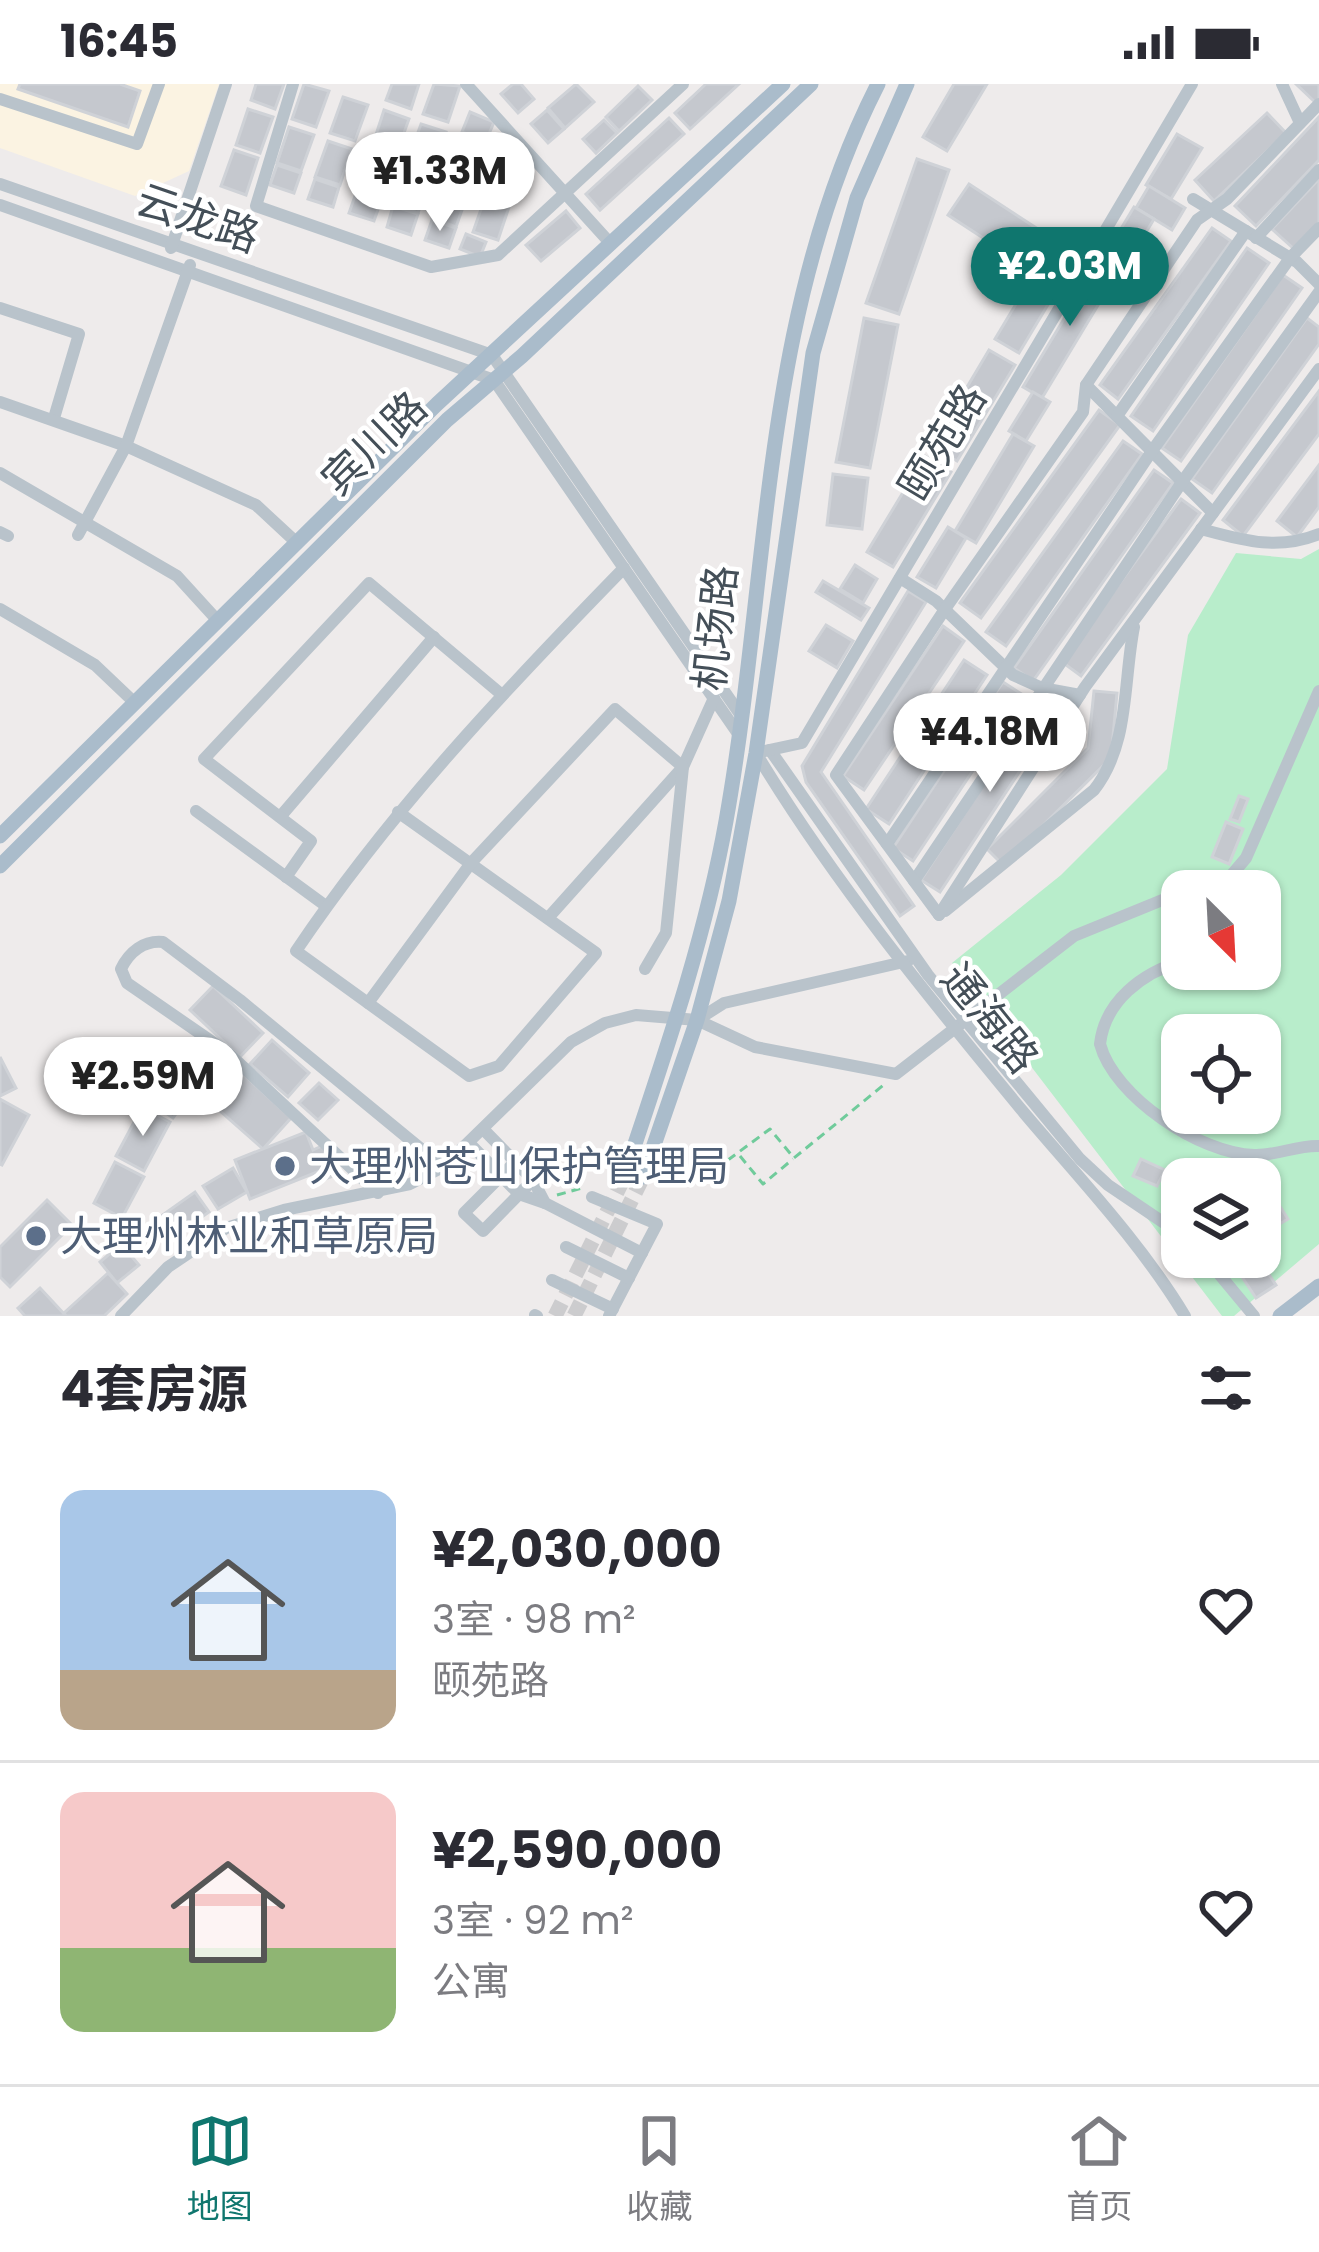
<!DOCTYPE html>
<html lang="zh">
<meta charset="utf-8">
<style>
body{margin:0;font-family:Poppins,"Noto Sans SC",sans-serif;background:#f7f7f7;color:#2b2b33;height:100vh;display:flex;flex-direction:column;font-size:45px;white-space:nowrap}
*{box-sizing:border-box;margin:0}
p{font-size:39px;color:#7c7c81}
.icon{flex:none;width:66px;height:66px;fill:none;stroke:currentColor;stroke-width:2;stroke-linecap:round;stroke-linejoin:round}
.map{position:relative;height:1232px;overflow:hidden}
.drawer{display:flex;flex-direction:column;background:#fff;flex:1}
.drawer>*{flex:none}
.needle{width:78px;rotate:156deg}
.fabs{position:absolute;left:1161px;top:786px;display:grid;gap:24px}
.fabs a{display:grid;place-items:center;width:120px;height:120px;border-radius:24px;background:#fff;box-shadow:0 3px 9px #0004;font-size:60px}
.price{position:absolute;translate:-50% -102px;padding:0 27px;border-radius:42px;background:#fff;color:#222;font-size:39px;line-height:78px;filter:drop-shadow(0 3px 6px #0008)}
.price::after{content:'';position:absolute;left:50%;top:72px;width:36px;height:27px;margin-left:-18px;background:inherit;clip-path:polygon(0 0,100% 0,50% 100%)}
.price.current{background:#0f766e;color:#fff}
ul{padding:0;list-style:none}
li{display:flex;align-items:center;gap:36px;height:300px;padding:0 60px}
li+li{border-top:3px solid #e1e1e2}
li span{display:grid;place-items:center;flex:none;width:336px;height:240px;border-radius:24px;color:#555}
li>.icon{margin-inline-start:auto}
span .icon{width:144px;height:144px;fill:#fffc;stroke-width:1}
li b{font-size:51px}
h2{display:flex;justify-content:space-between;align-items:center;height:144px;padding:0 60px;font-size:51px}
.status{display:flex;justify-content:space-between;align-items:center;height:84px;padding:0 60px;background:#fff;direction:ltr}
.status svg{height:33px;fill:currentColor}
.dock{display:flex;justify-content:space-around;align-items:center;height:168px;border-top:3px solid #e1e1e2;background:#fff;font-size:33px;color:#7c7c81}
.dock a{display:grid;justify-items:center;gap:6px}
.dock .current{color:#0f766e}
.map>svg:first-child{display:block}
.commercial{fill:#fbf3e2}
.green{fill:#b8edcb;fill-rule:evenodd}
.building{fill:#c5c8ce;stroke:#cfd2d7;stroke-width:3}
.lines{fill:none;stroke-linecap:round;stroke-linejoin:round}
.major-tunnel{stroke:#ccccce;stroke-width:15;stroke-dasharray:15 8;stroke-linecap:butt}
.path{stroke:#70cb9b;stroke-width:3;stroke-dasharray:9 6;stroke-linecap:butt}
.minor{stroke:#b9c3cb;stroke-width:12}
.major{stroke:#aabccb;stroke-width:15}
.service-dot{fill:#5c6f8a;stroke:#fff;stroke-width:4.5}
.labels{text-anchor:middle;stroke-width:9;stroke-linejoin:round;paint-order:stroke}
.street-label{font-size:42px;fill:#444f58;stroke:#fff}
.service-label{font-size:42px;fill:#4e5e75;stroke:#fff;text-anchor:start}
</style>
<div class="status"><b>16:45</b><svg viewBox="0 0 49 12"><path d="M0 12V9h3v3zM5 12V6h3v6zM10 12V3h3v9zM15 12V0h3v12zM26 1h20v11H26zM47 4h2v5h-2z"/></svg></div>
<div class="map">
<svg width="1319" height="1232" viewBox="0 0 1319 1232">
<rect width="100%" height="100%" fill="#eeebeb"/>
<!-- commercial -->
<path class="commercial" d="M 0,0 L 219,0 L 189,87 L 135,112 L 0,64 Z"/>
<!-- green -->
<path class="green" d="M 1319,465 L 1319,1160 L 1234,1232 L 1222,1232 L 952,879 L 1061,791 L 1167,685 L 1188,551 L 1236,469 L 1301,475 ZM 1182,807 L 1260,807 L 1260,885 L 1182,885 ZM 1182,951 L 1260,951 L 1260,1029 L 1182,1029 ZM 1182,1095 L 1260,1095 L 1260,1173 L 1182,1173 Z"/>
<!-- building -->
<g class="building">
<path d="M 20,0 L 120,0 L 140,7 L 128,43 L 18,5 Z"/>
<path d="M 256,0 L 284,0 L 275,25 L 251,16 Z"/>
<path d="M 304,0 L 329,7 L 316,43 L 292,35 Z"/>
<path d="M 392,0 L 419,0 L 411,25 L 386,16 Z"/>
<path d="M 434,0 L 460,2 L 448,38 L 423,30 Z"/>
<path d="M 513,0 L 521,0 L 534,15 L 518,29 L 501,10 Z"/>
<path d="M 576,0 L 594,18 L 565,44 L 548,24 Z"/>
<path d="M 706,0 L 739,0 L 690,45 L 675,29 Z"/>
<path d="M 954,0 L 987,0 L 947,67 L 923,53 Z"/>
<path d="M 1296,0 L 1319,0 L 1319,17 L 1317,20 Z"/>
<path d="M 638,2 L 652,16 L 619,47 L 606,33 Z"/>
<path d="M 343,13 L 368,21 L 355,57 L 330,49 Z"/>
<path d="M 248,25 L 273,33 L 260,69 L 236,61 Z"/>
<path d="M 384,26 L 409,35 L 396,71 L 372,63 Z"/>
<path d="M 547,26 L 564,45 L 548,59 L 531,40 Z"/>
<path d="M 470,28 L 494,38 L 486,57 L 462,48 Z"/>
<path d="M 1267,29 L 1286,49 L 1214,117 L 1195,96 Z"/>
<path d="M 1319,33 L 1319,76 L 1256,142 L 1235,122 Z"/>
<path d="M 669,34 L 684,50 L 600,126 L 586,110 Z"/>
<path d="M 604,36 L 617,49 L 596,69 L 583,55 Z"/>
<path d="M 421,40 L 446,48 L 433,85 L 408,76 Z"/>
<path d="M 289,43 L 314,51 L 301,87 L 277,79 Z"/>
<path d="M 1177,50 L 1202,64 L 1171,115 L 1146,101 Z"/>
<path d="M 461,53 L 485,61 L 473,98 L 448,89 Z"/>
<path d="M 328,57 L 352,65 L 340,101 L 315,93 Z"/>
<path d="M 500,64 L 525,73 L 512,109 L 487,101 Z"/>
<path d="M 234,66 L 258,74 L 246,111 L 221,102 Z"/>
<path d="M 369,70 L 393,79 L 381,115 L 356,107 Z"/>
<path d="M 917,75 L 949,86 L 899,230 L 866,219 Z"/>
<path d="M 277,81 L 301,89 L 294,109 L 270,101 Z"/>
<path d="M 406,84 L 431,92 L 418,129 L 393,120 Z"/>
<path d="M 315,95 L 339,103 L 333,123 L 308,115 Z"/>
<path d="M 1319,95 L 1319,139 L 1294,165 L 1272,145 Z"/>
<path d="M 444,98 L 469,106 L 456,143 L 432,134 Z"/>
<path d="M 969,100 L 1044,149 L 1023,180 L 948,131 Z"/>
<path d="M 1149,102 L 1185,124 L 1172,146 L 1136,124 Z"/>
<path d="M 356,109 L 381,117 L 374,137 L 349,129 Z"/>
<path d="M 486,111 L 510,120 L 498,156 L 473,148 Z"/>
<path d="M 393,122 L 418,130 L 411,151 L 387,143 Z"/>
<path d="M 1134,123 L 1154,135 L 1121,190 L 1101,178 Z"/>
<path d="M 566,127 L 580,144 L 541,177 L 526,161 Z"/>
<path d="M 432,136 L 456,144 L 449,164 L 425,156 Z"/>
<path d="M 1212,144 L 1231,157 L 1118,315 L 1100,301 Z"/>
<path d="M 466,150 L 486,158 L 480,173 L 460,165 Z"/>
<path d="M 1055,155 L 1079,169 L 1019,269 L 995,255 Z"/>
<path d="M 1247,164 L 1269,179 L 1153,347 L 1131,332 Z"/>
<path d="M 1099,177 L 1118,188 L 1042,314 L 1023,303 Z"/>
<path d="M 1283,191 L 1302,204 L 1181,377 L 1162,364 Z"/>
<path d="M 864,234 L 898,241 L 870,384 L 836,378 Z"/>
<path d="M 1307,234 L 1319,243 L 1319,260 L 1212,409 L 1192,395 Z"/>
<path d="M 989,266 L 1015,281 L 957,377 L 932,362 Z"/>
<path d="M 1319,307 L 1319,350 L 1243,452 L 1223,436 Z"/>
<path d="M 1033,308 L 1050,318 L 1026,357 L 1009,347 Z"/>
<path d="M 1099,326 L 1120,341 L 981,534 L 960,519 Z"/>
<path d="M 1013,350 L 1034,362 L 976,459 L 955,447 Z"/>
<path d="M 1123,357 L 1142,370 L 1006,562 L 986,548 Z"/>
<path d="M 925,372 L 951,388 L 893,483 L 867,468 Z"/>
<path d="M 1319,381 L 1319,423 L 1297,453 L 1277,437 Z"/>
<path d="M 1154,386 L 1173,399 L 1033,597 L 1014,584 Z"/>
<path d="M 833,390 L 868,394 L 862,445 L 827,441 Z"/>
<path d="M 1181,415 L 1200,429 L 1081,592 L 1062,578 Z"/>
<path d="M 948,443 L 966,454 L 936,504 L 917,493 Z"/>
<path d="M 855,481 L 877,495 L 863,519 L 840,505 Z"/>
<path d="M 823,497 L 869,524 L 861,536 L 816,508 Z"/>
<path d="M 908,507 L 926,518 L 821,688 L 914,822 L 900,832 L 806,698 L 802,682 Z"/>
<path d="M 826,541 L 853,557 L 837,584 L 809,567 Z"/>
<path d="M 943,542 L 964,557 L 864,706 L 843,692 Z"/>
<path d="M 964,576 L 987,591 L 889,740 L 866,725 Z"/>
<path d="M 1003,598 L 1023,611 L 913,777 L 893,764 Z"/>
<path d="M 1094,607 L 1117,609 L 1111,674 L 1003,781 L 987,765 L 1088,664 Z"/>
<path d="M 1039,616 L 1059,628 L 940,808 L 921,796 Z"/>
<path d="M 1239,712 L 1248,715 L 1239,738 L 1230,735 Z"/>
<path d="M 1226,738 L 1243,745 L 1229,780 L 1212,773 Z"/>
<path d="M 213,902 L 263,949 L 240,973 L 190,926 Z"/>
<path d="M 1204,943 L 1206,951 L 1182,951 L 1182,970 L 1178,971 L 1173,949 Z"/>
<path d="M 272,956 L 309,989 L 288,1013 L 250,980 Z"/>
<path d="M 195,962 L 215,976 L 173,1034 L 153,1020 Z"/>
<path d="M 0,973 L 16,1004 L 0,1012 Z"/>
<path d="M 241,988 L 291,1034 L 263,1065 L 212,1020 Z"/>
<path d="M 319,999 L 338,1016 L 318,1036 L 299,1019 Z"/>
<path d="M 0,1015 L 29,1031 L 2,1081 L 0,1080 Z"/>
<path d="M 142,1023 L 170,1038 L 144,1087 L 116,1072 Z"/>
<path d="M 306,1048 L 313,1066 L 324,1061 L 336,1091 L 320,1097 L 317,1088 L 250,1115 L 235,1076 Z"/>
<path d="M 1141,1075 L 1165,1086 L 1157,1102 L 1133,1092 Z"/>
<path d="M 115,1078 L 144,1093 L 122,1134 L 94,1119 Z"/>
<path d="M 233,1084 L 247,1108 L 218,1125 L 203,1102 Z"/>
<path d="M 195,1108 L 209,1128 L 168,1157 L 154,1137 Z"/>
<path d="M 1274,1113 L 1288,1135 L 1268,1147 L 1260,1133 L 1260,1122 Z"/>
<path d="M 47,1116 L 72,1141 L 10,1203 L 0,1193 L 0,1163 Z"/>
<path d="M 121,1160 L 139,1181 L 117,1199 L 100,1178 Z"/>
<path d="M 1262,1180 L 1276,1201 L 1256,1214 L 1242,1193 Z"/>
<path d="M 108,1189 L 127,1210 L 104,1232 L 66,1232 L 64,1229 Z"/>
<path d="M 40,1204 L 66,1232 L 25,1232 L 18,1224 Z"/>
</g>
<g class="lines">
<!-- major-tunnel -->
<g class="major-tunnel">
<path d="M 555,1232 L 623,1096"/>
<path d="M 574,1232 L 643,1093"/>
</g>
<!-- path -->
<g class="path">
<path d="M 740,1072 L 763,1100 L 793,1075"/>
<path d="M 658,1097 L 709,1090 L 770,1045 L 794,1074 L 886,999"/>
<path d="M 557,1111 L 582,1104"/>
</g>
<!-- minor -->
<g class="minor">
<path d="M 293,0 L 256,122 L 431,183 L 498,171 L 683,0"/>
<path d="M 466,0 L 611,160"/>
<path d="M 1282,0 L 1300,39"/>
<path d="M 0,15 L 137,60 L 159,0"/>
<path d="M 0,100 L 492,271 L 742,633"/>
<path d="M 1193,115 L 1297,178 L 1319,200"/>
<path d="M 0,121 L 494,296 L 739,651"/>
<path d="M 1256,154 L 1319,86"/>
<path d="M 171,164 L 226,0"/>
<path d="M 0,224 L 79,250 L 54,334"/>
<path d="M 1086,301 L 1213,429"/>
<path d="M 0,318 L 126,362 L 256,421 L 297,459"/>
<path d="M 1117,332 L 1246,147"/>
<path d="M 0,389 L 177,492 L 218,537"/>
<path d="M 1201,445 C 1242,456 1277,467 1319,450"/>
<path d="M 0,448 L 8,452"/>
<path d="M 78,451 L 126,362 L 190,181"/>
<path d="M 900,494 L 936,517 L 1013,591 L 1042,604 L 1080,611"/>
<path d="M 0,525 L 95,581 L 135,619"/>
<path d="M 770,666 L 928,891 L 1080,1075 L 1108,1101 L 1182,1151"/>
<path d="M 196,727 L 326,822"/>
<path d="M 398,728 L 596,869 L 499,982 L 469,992 L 296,867 C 391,726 506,605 624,484"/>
<path d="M 280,733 L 434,553"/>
<path d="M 887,760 L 1152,367 L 1290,174 L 1319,144"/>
<path d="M 286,793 L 311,757 L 204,675 L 369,499 L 501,610"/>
<path d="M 914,797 L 1182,398 L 1319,208"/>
<path d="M 1185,807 L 1229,794 L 1246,774 L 1319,607"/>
<path d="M 945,827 L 1094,706 C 1130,660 1123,598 1134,543"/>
<path d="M 939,831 L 836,691 L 945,525 L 1083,328 L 1086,301 L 1197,136 L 1227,115 L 1319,20"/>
<path d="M 939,831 L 1085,603 L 1319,285"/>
<path d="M 548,834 L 683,683 L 714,614"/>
<path d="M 1182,877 C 1142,889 1105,917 1100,960 C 1114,1013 1201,1070 1254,1071 C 1276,1072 1297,1061 1319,1062"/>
<path d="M 368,919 L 471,779 L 615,625 L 683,683 L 666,849 L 645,885"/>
<path d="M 697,936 L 724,919 L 908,877"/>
<path d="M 484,1046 L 533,1096 L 545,1119 L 642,1169"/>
<path d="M 470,1060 L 519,1110 L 545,1119"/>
<path d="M 515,1078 L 464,1129 L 483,1147 L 533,1096"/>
<path d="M 378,1109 L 227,968 L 127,899 L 121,885 C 129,868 144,856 163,858 L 240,916 L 443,1083"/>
<path d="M 592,1113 L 657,1140 L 609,1232"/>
<path d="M 566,1163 L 629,1194"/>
<path d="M 1205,1173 L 1254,1232"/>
<path d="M 552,1196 L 613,1225"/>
<path d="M 535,1231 L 537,1232"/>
<path d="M 121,1232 L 168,1183 L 226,1144 L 284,1126 L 410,1100 L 443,1083 L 571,958 L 605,939 L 636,931 L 697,936 L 755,963 L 896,990 L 1074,852 L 1182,808"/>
<path d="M 1185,1232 C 1141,1159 1080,1095 1025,1030 C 930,915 833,797 756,669 L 802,659 L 1192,0"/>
</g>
<!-- major -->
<g class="major">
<path d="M 0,752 L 437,320 L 783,0"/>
<path d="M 0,782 L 447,336 L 522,272 L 811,0"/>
<path d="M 643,1093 L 697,936 L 729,817 L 756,669 L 813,269 L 857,114 L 907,0"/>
<path d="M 623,1096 C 662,978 704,860 726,737 C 770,490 761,229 878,0"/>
<path d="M 1280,1232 L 1319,1202"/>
</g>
</g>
<!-- markers -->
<g class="service-dot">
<circle cx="285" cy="1082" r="12"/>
<circle cx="36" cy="1152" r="12"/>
</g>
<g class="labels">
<!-- street labels -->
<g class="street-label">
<text transform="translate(198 134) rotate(19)" y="15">云龙路</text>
<text transform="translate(942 358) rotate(-59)" y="15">颐苑路</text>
<text transform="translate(374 359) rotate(-44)" y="15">宾川路</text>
<text transform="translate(715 544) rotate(-84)" y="15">机场路</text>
<text transform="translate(990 934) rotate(51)" y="15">通海路</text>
</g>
<!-- service labels -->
<g class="service-label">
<text x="309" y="1097">大理州苍山保护管理局</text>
<text x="60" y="1167">大理州林业和草原局</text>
</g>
</g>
</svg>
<div class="fabs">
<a><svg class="needle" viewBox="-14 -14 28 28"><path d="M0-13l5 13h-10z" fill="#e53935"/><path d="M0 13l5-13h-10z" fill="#7c7c81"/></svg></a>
<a><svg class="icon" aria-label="locate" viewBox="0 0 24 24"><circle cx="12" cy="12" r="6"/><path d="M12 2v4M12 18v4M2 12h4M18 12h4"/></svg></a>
<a><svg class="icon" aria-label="layers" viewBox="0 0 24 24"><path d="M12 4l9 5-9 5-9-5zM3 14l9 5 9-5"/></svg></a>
</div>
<b class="price" style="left:440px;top:150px">¥1.33M</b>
<b class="price current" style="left:1070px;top:245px">¥2.03M</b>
<b class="price" style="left:990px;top:711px">¥4.18M</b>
<b class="price" style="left:143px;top:1055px">¥2.59M</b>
</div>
<section class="drawer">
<h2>4套房源<svg class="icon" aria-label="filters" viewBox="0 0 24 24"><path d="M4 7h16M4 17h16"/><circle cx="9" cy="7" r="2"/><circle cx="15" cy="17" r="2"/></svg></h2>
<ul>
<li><span style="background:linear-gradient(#a9c7e8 75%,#b9a48a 0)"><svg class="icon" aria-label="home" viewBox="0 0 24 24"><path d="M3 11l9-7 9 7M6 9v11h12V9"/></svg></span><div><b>¥2,030,000</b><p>3室 · 98 m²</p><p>颐苑路</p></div><svg class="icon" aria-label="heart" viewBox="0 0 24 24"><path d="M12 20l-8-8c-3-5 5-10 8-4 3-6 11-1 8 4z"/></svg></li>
<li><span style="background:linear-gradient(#f6c9c9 65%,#8fb573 0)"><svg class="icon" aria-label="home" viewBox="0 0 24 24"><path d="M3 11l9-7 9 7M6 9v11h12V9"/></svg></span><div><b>¥2,590,000</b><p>3室 · 92 m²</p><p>公寓</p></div><svg class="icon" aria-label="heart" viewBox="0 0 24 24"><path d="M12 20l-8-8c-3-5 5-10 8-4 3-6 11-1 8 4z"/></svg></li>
</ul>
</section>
<nav class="dock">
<a class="current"><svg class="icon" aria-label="map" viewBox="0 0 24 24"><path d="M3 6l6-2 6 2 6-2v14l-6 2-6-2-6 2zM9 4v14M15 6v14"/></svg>地图</a>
<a><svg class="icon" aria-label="saved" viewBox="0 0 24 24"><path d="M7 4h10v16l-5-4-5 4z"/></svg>收藏</a>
<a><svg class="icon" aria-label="home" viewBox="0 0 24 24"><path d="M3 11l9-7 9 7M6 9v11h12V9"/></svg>首页</a>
</nav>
